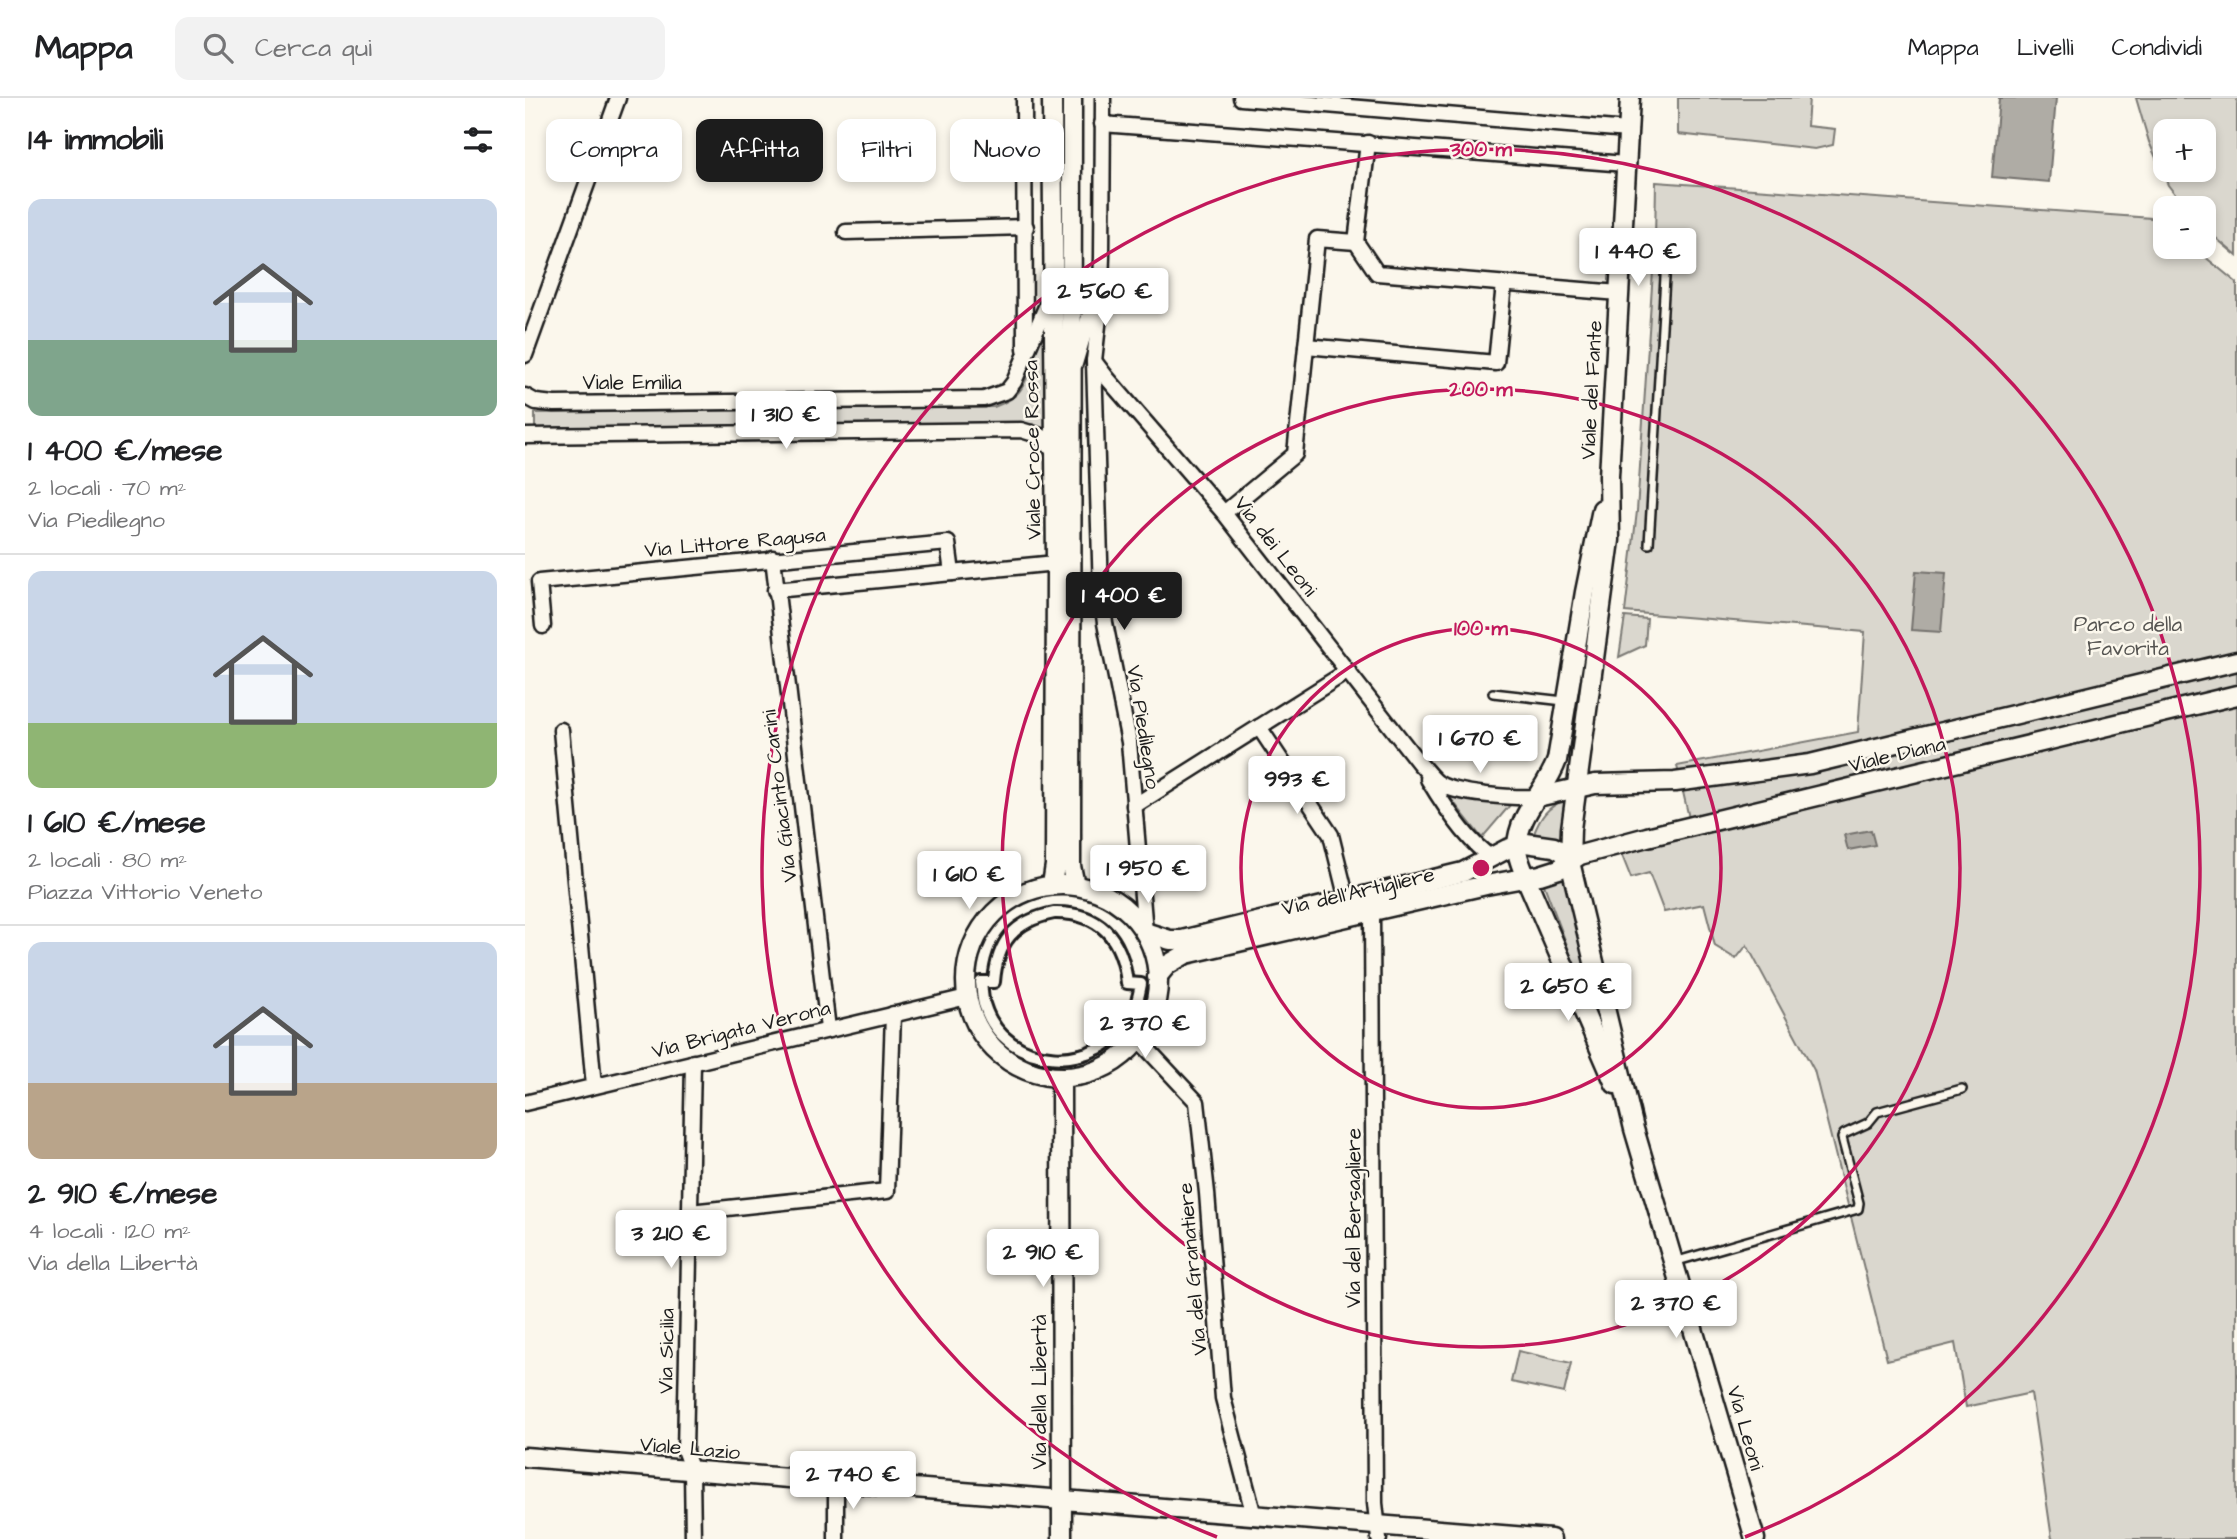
<!DOCTYPE html>
<html lang="it">
<meta charset="utf-8">
<style>
body{margin:0;font-family:"Architects Daughter",sans-serif;background:#f2f2f2;color:#202124;height:100vh;display:flex;flex-direction:column;font-size:26px;white-space:nowrap}
*{box-sizing:border-box;margin:0}
p{font-size:23px;color:#757577}
.icon{flex:none;width:38px;height:38px;fill:none;stroke:currentColor;stroke-width:2;stroke-linecap:round;stroke-linejoin:round}
.map{position:relative;flex:1;overflow:hidden}
.sheet{display:flex;flex-direction:column;background:#fff;width:525px}
.sheet>*{flex:none}
.banner{position:absolute;left:21px;top:21px;width:665px;height:63px;display:flex;gap:14px}
.controls{position:absolute;left:1628px;top:21px;display:grid;gap:14px}
.controls a{display:grid;place-items:center;width:63px;height:63px;border-radius:14px;background:#fff;box-shadow:0 4px 10px #0003;font-size:35px}
.price{position:absolute;translate:-50% -60px;padding:0 16px;border-radius:7px;background:#fff;color:#222;font-size:23px;line-height:46px;filter:drop-shadow(0 2px 4px #0008)}
.price::after{content:'';position:absolute;left:50%;top:42px;width:21px;height:16px;margin-left:-10px;background:inherit;clip-path:polygon(0 0,100% 0,50% 100%)}
.price.current{background:#1c1c1c;color:#fff}
ul{padding:0;list-style:none}
li{display:grid;align-content:center;gap:14px;height:371px;padding:0 28px}
li+li{border-top:2px solid #e0e0e0}
li span{display:grid;place-items:center;height:217px;border-radius:14px;color:#555}
li>.icon{margin-inline-start:auto}
span .icon{width:126px;height:126px;fill:#fffc;stroke-width:1}
li b{font-size:30px}
h2{display:flex;justify-content:space-between;align-items:center;height:84px;padding:0 28px;font-size:30px}
.tag{padding:0 24px;border-radius:14px;background:#fff;box-shadow:0 4px 10px #0003;font-size:24px;line-height:63px}
.tag.current{background:#1c1c1c;color:#fff}
header{display:flex;align-items:center;gap:42px;box-sizing:border-box;height:98px;padding:0 35px;background:#fff;border-bottom:2px solid #e0e0e0}
header strong{font-size:33px}
nav{display:flex;gap:38px;margin-inline-start:auto;font-size:24px}
.search{width:490px;height:63px;background:#f2f2f2;display:flex;align-items:center;gap:18px;box-sizing:border-box;padding:0 24px;border-radius:14px;color:#757577;font-size:26px}
main{display:flex;flex:1;min-height:0}
.map>svg:first-child{display:block}
.green{fill:#dad7ce;stroke:#7b7a75;stroke-width:2;fill-rule:evenodd}
.water{fill:#afaca5;stroke:#74726e;stroke-width:2}
.lines{fill:none;stroke-linecap:round;stroke-linejoin:round}
.service-casing{stroke:#1c1c1c;stroke-width:12}
.pedestrian-casing{stroke:#1c1c1c;stroke-width:16}
.minor-casing{stroke:#1c1c1c;stroke-width:19}
.tertiary-casing{stroke:#1c1c1c;stroke-width:23}
.service{stroke:#fbf7ec;stroke-width:7}
.pedestrian{stroke:#fbf7ec;stroke-width:10}
.minor{stroke:#fbf7ec;stroke-width:14}
.tertiary{stroke:#fbf7ec;stroke-width:18}
.ring{fill:none;stroke:#c2185b;stroke-width:3.5}
.labels{text-anchor:middle;stroke-width:5;stroke-linejoin:round;paint-order:stroke}
.street-label{font-size:21px;fill:#1c1c1c;stroke:#fbf7ec}
.park-label{font-size:21px;fill:#555451;stroke:#fbf7ec}
.centre{fill:#c2185b;stroke:#fbf7ec;stroke-width:3.5}
.ring-label{font-size:21px;text-anchor:middle;font-weight:bold;fill:#c2185b;stroke:#fbf7ec;stroke-width:5;stroke-linejoin:round;paint-order:stroke}
</style>
<header>
<strong>Mappa</strong>
<div class="search"><svg class="icon" aria-label="search" viewBox="0 0 24 24"><circle cx="10" cy="10" r="6"/><path d="M15 15l6 6"/></svg>Cerca qui</div>
<nav><a>Mappa</a><a>Livelli</a><a>Condividi</a></nav>
</header>
<main>
<section class="sheet">
<h2>14 immobili<svg class="icon" aria-label="filters" viewBox="0 0 24 24"><path d="M4 7h16M4 17h16"/><circle cx="9" cy="7" r="2"/><circle cx="15" cy="17" r="2"/></svg></h2>
<ul>
<li><span style="background:linear-gradient(#c9d6e8 65%,#7fa58c 0)"><svg class="icon" aria-label="home" viewBox="0 0 24 24"><path d="M3 11l9-7 9 7M6 9v11h12V9"/></svg></span><div><b>1 400 €/mese</b><p>2 locali · 70 m²</p><p>Via Piedilegno</p></div></li>
<li><span style="background:linear-gradient(#c9d6e8 70%,#8fb573 0)"><svg class="icon" aria-label="home" viewBox="0 0 24 24"><path d="M3 11l9-7 9 7M6 9v11h12V9"/></svg></span><div><b>1 610 €/mese</b><p>2 locali · 80 m²</p><p>Piazza Vittorio Veneto</p></div></li>
<li><span style="background:linear-gradient(#c9d6e8 65%,#b9a48a 0)"><svg class="icon" aria-label="home" viewBox="0 0 24 24"><path d="M3 11l9-7 9 7M6 9v11h12V9"/></svg></span><div><b>2 910 €/mese</b><p>4 locali · 120 m²</p><p>Via della Libertà</p></div></li>
</ul>
</section>
<div class="map">
<svg width="1712" height="1441" viewBox="0 0 1712 1441">
<rect width="100%" height="100%" fill="#fbf7ec"/>
<filter id="ink" filterUnits="userSpaceOnUse"><feTurbulence type="fractalNoise" baseFrequency=".0143" numOctaves="2"/><feDisplacementMap in="SourceGraphic" scale="14" xChannelSelector="R" yChannelSelector="G"/><feConvolveMatrix kernelMatrix="1 2 1 2 8 2 1 2 1" color-interpolation-filters="sRGB"/></filter>
<g filter="url(#ink)">
<!-- green -->
<g class="green">
<path d="M 1153,0 L 1284,0 L 1282,28 L 1310,31 L 1308,47 L 1290,51 L 1153,36 Z"/>
<path d="M 1611,0 L 1712,0 L 1712,158 L 1678,129 L 1678,110 L 1661,110 L 1643,87 L 1624,44 ZM 1640,33 L 1678,33 L 1678,72 L 1640,72 Z"/>
<path d="M 1131,84 L 1640,121 L 1640,149 L 1668,149 L 1712,185 L 1712,1441 L 1527,1441 L 1506,1295 L 1441,1309 L 1430,1245 L 1362,1262 L 1289,972 L 1222,847 L 1211,861 L 1190,848 L 1179,806 L 1139,814 L 1124,775 L 1106,780 L 1094,750 L 1167,733 L 1152,668 L 1333,634 L 1340,534 L 1100,514 L 1112,413 L 1130,143 Z"/>
<path d="M 521,228 L 522,333 L 508,326 L 10,332 L 10,315 L 469,309 C 498,299 500,286 509,260 C 512,249 517,239 521,228 Z"/>
<path d="M 1100,519 L 1122,521 L 1120,547 L 1094,559 Z"/>
<path d="M 923,697 L 986,706 L 957,740 Z"/>
<path d="M 1041,701 L 1035,741 L 1025,738 L 1008,738 C 1015,719 1022,709 1041,701 Z"/>
<path d="M 1038,779 L 1080,932 L 1075,934 L 1018,784 Z"/>
<path d="M 993,1253 L 1046,1265 L 1039,1295 L 986,1284 Z"/>
</g>
<!-- water -->
<g class="water">
<path d="M 1474,0 L 1531,0 L 1524,84 L 1467,79 Z"/>
<path d="M 1391,473 L 1421,475 L 1416,534 L 1386,532 Z"/>
<path d="M 1346,732 L 1350,747 L 1323,752 L 1319,737 Z"/>
</g>
<g class="lines">
<defs>
<g id="service">
<path d="M 1124,446 L 1142,146 L 1130,143"/>
<path d="M 968,595 L 1039,603"/>
<path d="M 1149,1164 L 1333,1111 L 1334,1105 L 1317,1040 L 1319,1036 L 1343,1025 L 1352,1014 L 1437,991"/>
</g>
<path id="pedestrian" d="M 529,815 C 576,814 597,841 602,885 L 616,886 C 614,897 612,907 607,917 C 576,977 479,974 459,906 C 457,899 457,891 456,884 L 469,884 C 472,844 489,823 529,815 Z"/>
<g id="minor">
<path d="M 499,0 L 500,251"/>
<path d="M 578,0 L 577,159 L 575,210 L 569,263 L 576,494 L 580,525 L 604,644 L 620,834"/>
<path d="M 716,0 L 1103,32"/>
<path d="M 577,26 L 1101,66"/>
<path d="M 321,134 L 501,129"/>
<path d="M 831,144 L 843,45"/>
<path d="M 781,248 L 971,265 L 979,186"/>
<path d="M 0,257 L 93,0"/>
<path d="M 569,263 L 582,280 L 699,415 L 894,665 C 900,671 906,680 913,685 C 932,697 989,700 1012,699"/>
<path d="M 550,266 L 568,205"/>
<path d="M 0,298 L 11,304 L 29,306 L 459,301 L 482,293 L 489,284 L 526,197"/>
<path d="M 0,338 L 496,332 L 516,338 L 530,355"/>
<path d="M 699,415 L 770,356 L 792,141 L 831,144 L 852,175 L 1094,195"/>
<path d="M 248,460 L 303,931"/>
<path d="M 250,492 L 531,465"/>
<path d="M 18,528 L 14,484 L 423,445 L 427,475"/>
<path d="M 734,629 L 806,737 L 822,802"/>
<path d="M 36,632 L 69,988"/>
<path d="M 903,681 C 918,706 942,744 966,759"/>
<path d="M 609,708 L 823,573"/>
<path d="M 847,813 L 850,1405 L 854,1441"/>
<path d="M 613,941 L 672,1004 L 682,1095 L 698,1300 L 729,1418"/>
<path d="M 0,1005 L 442,899"/>
<path d="M 165,1114 L 362,1093 L 368,916"/>
<path d="M 311,1385 L 311,1441"/>
<path d="M 168,1441 L 167,1373 L 160,1354 L 168,964"/>
</g>
<g id="tertiary">
<path d="M 547,0 L 546,768 L 550,787"/>
<path d="M 1105,0 L 1084,378 L 1085,442 L 1046,731 L 1045,764 L 1109,1031 L 1230,1441"/>
<path d="M 1077,411 L 1060,494 L 1032,662 C 1022,691 993,716 992,748 C 991,758 998,771 1001,780 L 1090,986"/>
<path d="M 1012,699 L 1070,686 L 1150,684 L 1285,666 L 1712,563"/>
<path d="M 527,787 L 530,767 L 531,465 L 527,0"/>
<circle cx="537" cy="883" r="96"/>
<path d="M 620,834 L 645,842 L 657,842 L 938,774 L 982,751 L 1001,745 L 1029,749 L 1038,754 L 1045,764"/>
<path d="M 632,879 L 642,867 L 661,856 L 961,787 L 1015,777 L 1034,771 L 1055,757 L 1122,739 L 1712,597"/>
<path d="M 536,979 L 537,1441"/>
<path d="M 0,1359 L 1026,1441"/>
</g>
</defs>
<!-- service casing -->
<use href="#service" class="service-casing"/>
<!-- pedestrian casing -->
<use href="#pedestrian" class="pedestrian-casing"/>
<!-- minor casing -->
<use href="#minor" class="minor-casing"/>
<!-- tertiary casing -->
<use href="#tertiary" class="tertiary-casing"/>
<!-- service -->
<use href="#service" class="service"/>
<!-- pedestrian -->
<use href="#pedestrian" class="pedestrian"/>
<!-- minor -->
<use href="#minor" class="minor"/>
<!-- tertiary -->
<use href="#tertiary" class="tertiary"/>
</g>
</g>
<!-- distance rings -->
<g class="ring">
<circle cx="956" cy="770" r="240"/>
<circle cx="956" cy="770" r="479"/>
<path d="M692 1439A719 719 0 1 1 1220 1439"/>
</g>
<g class="labels">
<!-- street labels -->
<g class="street-label">
<text x="107" y="291">Viale Emilia</text>
<text transform="translate(1066 292) rotate(-87)" y="7">Viale del Fante</text>
<text transform="translate(507 352) rotate(-91)" y="7">Viale Croce Rossa</text>
<text transform="translate(210 444) rotate(-5)" y="7">Via Littore Ragusa</text>
<text transform="translate(751 448) rotate(52)" y="7">Via dei Leoni</text>
<text transform="translate(619 629) rotate(81)" y="7">Via Piedilegno</text>
<text transform="translate(1372 656) rotate(-13)" y="7">Viale Diana</text>
<text transform="translate(254 698) rotate(-97)" y="7">Via Giacinto Carini</text>
<text transform="translate(833 793) rotate(-13)" y="7">Via dell'Artigliere</text>
<text transform="translate(216 931) rotate(-14)" y="7">Via Brigata Verona</text>
<text transform="translate(828 1120) rotate(-90)" y="7">Via del Bersagliere</text>
<text transform="translate(667 1171) rotate(-95)" y="7">Via del Granatiere</text>
<text transform="translate(141 1253) rotate(-89)" y="7">Via Sicilia</text>
<text transform="translate(514 1294) rotate(-90)" y="7">Via della Libertà</text>
<text transform="translate(1221 1330) rotate(74)" y="7">Via Leoni</text>
<text transform="translate(165 1350) rotate(5)" y="7">Viale Lazio</text>
</g>
<!-- park labels -->
<g class="park-label">
<text x="1603" y="533">Parco della<tspan x="1603" dy="24">Favorita</tspan></text>
</g>
</g>
<circle cx="956" cy="770" r="10" class="centre"/>
<g class="ring-label">
<text x="956" y="58">300 m</text>
<text x="956" y="298">200 m</text>
<text x="956" y="537">100 m</text>
</g>
</svg>
<div class="controls">
<a>+</a>
<a>−</a>
</div>
<b class="price" style="left:1113px;top:190px">1 440 €</b>
<b class="price" style="left:580px;top:230px">2 560 €</b>
<b class="price" style="left:261px;top:353px">1 310 €</b>
<b class="price current" style="left:599px;top:534px">1 400 €</b>
<b class="price" style="left:955px;top:677px">1 670 €</b>
<b class="price" style="left:772px;top:718px">993 €</b>
<b class="price" style="left:623px;top:807px">1 950 €</b>
<b class="price" style="left:444px;top:813px">1 610 €</b>
<b class="price" style="left:1043px;top:925px">2 650 €</b>
<b class="price" style="left:620px;top:962px">2 370 €</b>
<b class="price" style="left:146px;top:1172px">3 210 €</b>
<b class="price" style="left:518px;top:1191px">2 910 €</b>
<b class="price" style="left:1151px;top:1242px">2 370 €</b>
<b class="price" style="left:328px;top:1413px">2 740 €</b>
<div class="banner">
<a class="tag">Compra</a>
<a class="tag current">Affitta</a>
<a class="tag">Filtri</a>
<a class="tag">Nuovo</a>
</div>
</div>
</main>
